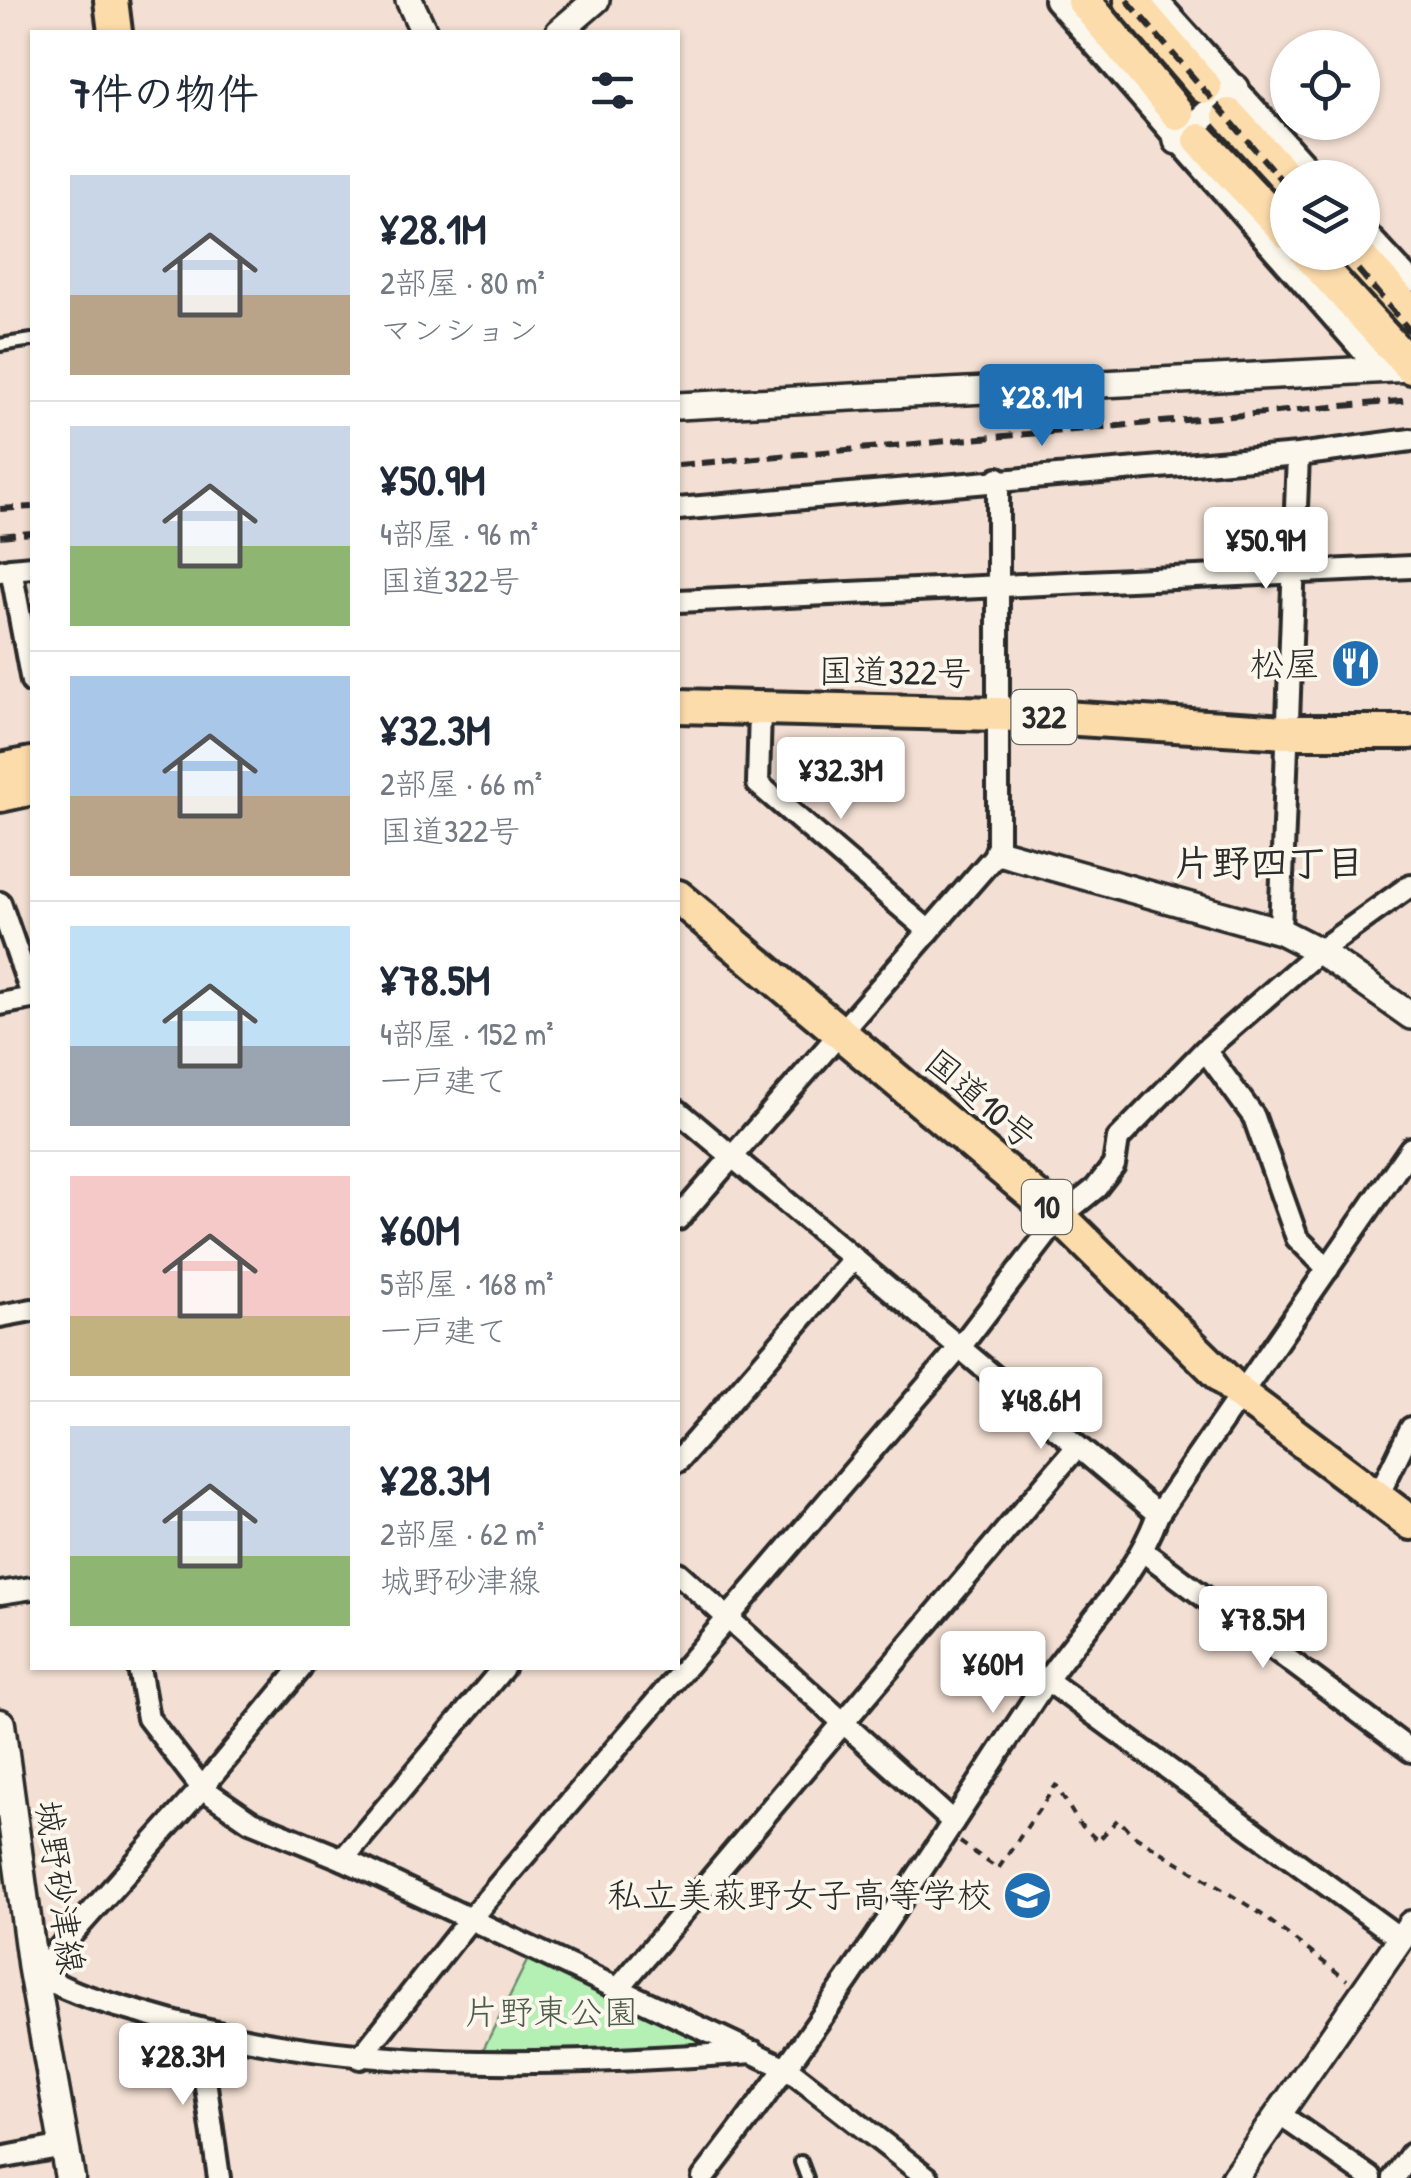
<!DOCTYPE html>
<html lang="ja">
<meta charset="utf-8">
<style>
body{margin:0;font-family:"Patrick Hand","Klee One",sans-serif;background:#f6f6f7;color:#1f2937;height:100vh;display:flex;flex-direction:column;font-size:38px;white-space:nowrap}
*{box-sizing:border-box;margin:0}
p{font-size:32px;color:#747a83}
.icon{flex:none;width:55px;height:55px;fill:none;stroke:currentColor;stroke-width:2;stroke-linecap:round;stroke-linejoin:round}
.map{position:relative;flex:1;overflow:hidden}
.side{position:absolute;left:30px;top:30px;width:650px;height:1640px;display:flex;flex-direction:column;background:#fff;border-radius:0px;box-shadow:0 2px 8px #0004}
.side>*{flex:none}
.tools{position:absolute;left:1270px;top:30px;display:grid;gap:20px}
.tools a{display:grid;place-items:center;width:110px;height:110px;border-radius:50%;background:#fff;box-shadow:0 2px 8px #0004;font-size:50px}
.price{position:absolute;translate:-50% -85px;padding:0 22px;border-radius:10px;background:#fff;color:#222;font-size:32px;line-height:65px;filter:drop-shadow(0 2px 5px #0008)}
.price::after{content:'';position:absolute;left:50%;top:60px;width:30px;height:22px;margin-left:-15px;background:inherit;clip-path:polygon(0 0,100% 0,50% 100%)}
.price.selected{background:#1f6fb2;color:#fff}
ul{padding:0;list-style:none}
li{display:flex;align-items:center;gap:30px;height:250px;padding:0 40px}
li+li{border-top:2px solid #e0e1e3}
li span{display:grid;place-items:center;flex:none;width:280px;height:200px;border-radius:0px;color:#555}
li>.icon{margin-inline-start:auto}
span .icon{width:120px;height:120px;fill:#fffc;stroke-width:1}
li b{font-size:42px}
h2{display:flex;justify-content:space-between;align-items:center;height:120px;padding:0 40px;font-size:42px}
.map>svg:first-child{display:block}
.green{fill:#b4efb4;stroke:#708d70;stroke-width:2.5}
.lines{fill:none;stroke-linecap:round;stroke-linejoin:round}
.service-casing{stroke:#2b2b2b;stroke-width:18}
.minor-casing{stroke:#2b2b2b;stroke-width:28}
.tertiary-casing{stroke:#2b2b2b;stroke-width:32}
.secondary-casing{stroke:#2b2b2b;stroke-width:35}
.trunk-casing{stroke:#2b2b2b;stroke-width:40}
.path{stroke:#2b2b2b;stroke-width:4;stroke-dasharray:8 8;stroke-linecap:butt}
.service{stroke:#fbf7ec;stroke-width:10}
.minor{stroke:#fbf7ec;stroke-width:20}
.tertiary{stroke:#fbf7ec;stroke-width:25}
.secondary{stroke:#fbf7ec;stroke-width:28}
.trunk{stroke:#fddcac;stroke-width:32}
.rail{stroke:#2b2b2b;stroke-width:6;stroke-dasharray:15 8;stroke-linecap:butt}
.labels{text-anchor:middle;stroke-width:8;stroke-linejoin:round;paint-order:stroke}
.shield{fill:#fbf7ec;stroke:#696865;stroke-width:2.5}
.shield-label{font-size:32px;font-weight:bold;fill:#2b2b2b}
.poi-label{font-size:35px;fill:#2b2b2b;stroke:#fbf7ec;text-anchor:end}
.street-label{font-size:35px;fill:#2b2b2b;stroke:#fbf7ec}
.park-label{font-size:35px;fill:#4d5c4d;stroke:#fbf7ec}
.neighbourhood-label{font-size:38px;font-weight:bold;fill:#2b2b2b;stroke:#fbf7ec}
</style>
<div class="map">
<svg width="1411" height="2178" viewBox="0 0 1411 2178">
<rect width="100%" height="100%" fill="#f3dfd3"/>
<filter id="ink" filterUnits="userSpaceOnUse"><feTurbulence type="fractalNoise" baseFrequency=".01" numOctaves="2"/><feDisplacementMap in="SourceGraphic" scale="20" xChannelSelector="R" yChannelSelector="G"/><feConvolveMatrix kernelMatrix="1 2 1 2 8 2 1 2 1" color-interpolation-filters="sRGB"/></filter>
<g filter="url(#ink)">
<!-- green -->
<path class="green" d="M 531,1953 L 744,2051 L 478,2060 Z"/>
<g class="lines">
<defs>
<g id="service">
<path d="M 0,345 L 32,340"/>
<path d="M 801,2162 L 807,2178"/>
</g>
<g id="minor">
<path d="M 1055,0 L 1380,371"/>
<path d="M 1157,0 L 1317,178"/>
<path d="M 1362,228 L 1411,281"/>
<path d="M 678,509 L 1298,455 L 1411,440"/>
<path d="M 11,569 L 32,567"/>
<path d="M 0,571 L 11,569 L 32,682"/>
<path d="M 678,601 L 1411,567"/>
<path d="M 760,710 L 758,784 L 929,931"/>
<path d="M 0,903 L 32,995"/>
<path d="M 1280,931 L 1298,455"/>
<path d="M 0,1004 L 32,998"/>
<path d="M 1205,1050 L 1254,1117 L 1297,1238 L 1328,1269"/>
<path d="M 678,1111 L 1158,1514"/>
<path d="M 678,1219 L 998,852 L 998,478"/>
<path d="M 0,1316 L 32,1310"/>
<path d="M 678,1461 L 854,1258"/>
<path d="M 1378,1496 L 1411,1428"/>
<path d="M 1144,1552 L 1411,1751"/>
<path d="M 678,1573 L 953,1822"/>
<path d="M 0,1593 L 32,1588"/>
<path d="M 139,1668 L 148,1718 L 202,1788 L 250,1821 L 343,1859 L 788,2069 L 928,2178"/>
<path d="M 301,1668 L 202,1788 L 46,1963 L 33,1970 C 67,1994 105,2002 145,2014 C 344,2075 549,2066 754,2052"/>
<path d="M 1047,1680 L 1401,1939"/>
<path d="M 343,1859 L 503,1668"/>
<path d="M 617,1990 L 1075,1449"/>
<path d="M 198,2030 L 219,2178"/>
<path d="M 360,2058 L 469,1920 L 961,1346 L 1060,1217 L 1096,1188 L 1114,1165 L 1118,1139 L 1205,1050 L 1319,951 L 1411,885"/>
<path d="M 1279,2114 L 1371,2178"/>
<path d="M 0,2158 L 64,2146"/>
<path d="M 703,2178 C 825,2022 931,1855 1040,1690 C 1079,1631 1134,1582 1158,1514 L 1411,1148"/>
<path d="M 1394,2178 L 1411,2154"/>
</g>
<g id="tertiary">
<path d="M 409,0 L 424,32"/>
<path d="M 559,32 L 596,0"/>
<path d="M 1177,141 L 1236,88"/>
<path d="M 678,406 L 1411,368"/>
<path d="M 998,852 L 1280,931 L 1319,951 L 1411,1016"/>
<path d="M 1234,2178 L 1411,1924"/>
</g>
<path id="secondary" d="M 0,1724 L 33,1970 L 70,2178"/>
<g id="trunk">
<path d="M 111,0 L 115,32"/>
<path d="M 1083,0 L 1177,113"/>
<path d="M 1131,0 L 1205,87"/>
<path d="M 1229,115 L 1288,179"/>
<path d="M 1200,140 L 1288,233"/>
<path d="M 1306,252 L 1411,367"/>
<path d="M 1355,252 L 1411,313"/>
<path d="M 678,706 L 999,714 L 1286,732 L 1411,732"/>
<path d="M 0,770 L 32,764"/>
<path d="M 0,795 L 32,788"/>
<path d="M 678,897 L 1060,1217 L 1239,1393 L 1411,1523"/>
</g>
</defs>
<!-- service casing -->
<use href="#service" class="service-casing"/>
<!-- minor casing -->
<use href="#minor" class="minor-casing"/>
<!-- tertiary casing -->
<use href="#tertiary" class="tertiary-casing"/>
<!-- secondary casing -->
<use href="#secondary" class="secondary-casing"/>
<!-- trunk casing -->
<use href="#trunk" class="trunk-casing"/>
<!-- path -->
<path class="path" d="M 960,1842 L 998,1869 L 1056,1785 L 1078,1822 L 1098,1841 L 1118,1819 L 1132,1834 L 1257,1911 L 1347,1980"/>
<!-- service -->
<use href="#service" class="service"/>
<!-- minor -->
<use href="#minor" class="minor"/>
<!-- tertiary -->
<use href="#tertiary" class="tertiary"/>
<!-- secondary -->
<use href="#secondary" class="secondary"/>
<!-- trunk -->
<use href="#trunk" class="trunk"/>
<!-- rail -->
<g class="rail">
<path d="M 1127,0 L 1288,188"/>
<path d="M 1343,252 L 1411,332"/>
<path d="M 678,465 L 1411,400"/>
<path d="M 0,509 L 32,507"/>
<path d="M 0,536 L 32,533"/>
</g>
</g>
</g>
<!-- icons -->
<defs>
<symbol id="restaurant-disc" viewBox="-11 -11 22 22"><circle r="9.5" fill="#1f6fb2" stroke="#fbf7ec"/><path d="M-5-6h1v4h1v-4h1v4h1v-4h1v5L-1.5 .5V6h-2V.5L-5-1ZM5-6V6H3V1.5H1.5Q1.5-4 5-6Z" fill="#fff"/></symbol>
<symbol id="school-disc" viewBox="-11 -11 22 22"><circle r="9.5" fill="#1f6fb2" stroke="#fbf7ec"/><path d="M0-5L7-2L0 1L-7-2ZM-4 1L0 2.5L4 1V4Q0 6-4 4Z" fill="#fff"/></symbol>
</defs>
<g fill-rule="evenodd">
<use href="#restaurant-disc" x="1328" y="636" width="55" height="55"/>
<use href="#school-disc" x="1000" y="1868" width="55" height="55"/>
</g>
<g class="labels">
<!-- shield labels -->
<g class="shield">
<rect x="1011.5" y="690" width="65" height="54" rx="8"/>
<rect x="1022" y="1180" width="50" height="54" rx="8"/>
</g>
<g class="shield-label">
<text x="1044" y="728">322</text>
<text x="1047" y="1218">10</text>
</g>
<!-- poi labels -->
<g class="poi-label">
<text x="1320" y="676">松屋</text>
<text x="992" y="1907">私立美萩野女子高等学校</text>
</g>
<!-- street labels -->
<g class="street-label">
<text transform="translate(895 672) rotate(1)" y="12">国道322号</text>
<text transform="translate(981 1099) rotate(40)" y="12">国道10号</text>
<text transform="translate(60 1887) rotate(82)" y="12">城野砂津線</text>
</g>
<!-- park labels -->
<g class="park-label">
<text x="551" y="2024">片野東公園</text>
</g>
<!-- neighbourhood labels -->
<g class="neighbourhood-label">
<text x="1269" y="876">片野四丁目</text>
</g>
</g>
</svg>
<div class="tools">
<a><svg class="icon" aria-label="locate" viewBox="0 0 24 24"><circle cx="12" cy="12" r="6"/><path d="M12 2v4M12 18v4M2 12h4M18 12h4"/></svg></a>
<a><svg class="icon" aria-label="layers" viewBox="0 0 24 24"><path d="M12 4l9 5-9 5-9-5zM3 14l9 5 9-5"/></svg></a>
</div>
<b class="price selected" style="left:1042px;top:449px">¥28.1M</b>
<b class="price" style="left:1266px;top:592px">¥50.9M</b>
<b class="price" style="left:841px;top:822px">¥32.3M</b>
<b class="price" style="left:1041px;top:1452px">¥48.6M</b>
<b class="price" style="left:1263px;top:1671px">¥78.5M</b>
<b class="price" style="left:993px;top:1716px">¥60M</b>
<b class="price" style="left:183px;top:2108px">¥28.3M</b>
<section class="side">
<h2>7件の物件<svg class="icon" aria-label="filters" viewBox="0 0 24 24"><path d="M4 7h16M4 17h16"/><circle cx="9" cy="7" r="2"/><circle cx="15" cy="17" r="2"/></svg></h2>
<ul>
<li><span style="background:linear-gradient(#c9d6e8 60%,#b9a48a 0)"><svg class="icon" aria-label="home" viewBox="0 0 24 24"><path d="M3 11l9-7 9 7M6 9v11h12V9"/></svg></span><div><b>¥28.1M</b><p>2部屋 · 80 m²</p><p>マンション</p></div></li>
<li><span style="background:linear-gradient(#c9d6e8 60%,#8fb573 0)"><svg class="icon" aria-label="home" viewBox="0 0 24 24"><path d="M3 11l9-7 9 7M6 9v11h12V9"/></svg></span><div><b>¥50.9M</b><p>4部屋 · 96 m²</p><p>国道322号</p></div></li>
<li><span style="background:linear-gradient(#a9c7e8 60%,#b9a48a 0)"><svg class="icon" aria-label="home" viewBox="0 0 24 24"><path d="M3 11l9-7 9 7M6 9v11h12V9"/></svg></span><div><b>¥32.3M</b><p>2部屋 · 66 m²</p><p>国道322号</p></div></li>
<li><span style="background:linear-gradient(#bfe0f5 60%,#9aa5b1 0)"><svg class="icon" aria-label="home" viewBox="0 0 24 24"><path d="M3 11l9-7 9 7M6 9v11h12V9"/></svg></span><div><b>¥78.5M</b><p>4部屋 · 152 m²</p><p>一戸建て</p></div></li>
<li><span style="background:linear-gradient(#f6c9c9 70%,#c2b280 0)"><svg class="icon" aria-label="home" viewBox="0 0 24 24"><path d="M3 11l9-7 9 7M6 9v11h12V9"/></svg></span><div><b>¥60M</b><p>5部屋 · 168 m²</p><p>一戸建て</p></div></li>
<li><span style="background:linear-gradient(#c9d6e8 65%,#8fb573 0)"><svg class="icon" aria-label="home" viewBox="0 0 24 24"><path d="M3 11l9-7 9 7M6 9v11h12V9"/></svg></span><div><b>¥28.3M</b><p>2部屋 · 62 m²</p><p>城野砂津線</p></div></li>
</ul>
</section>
</div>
